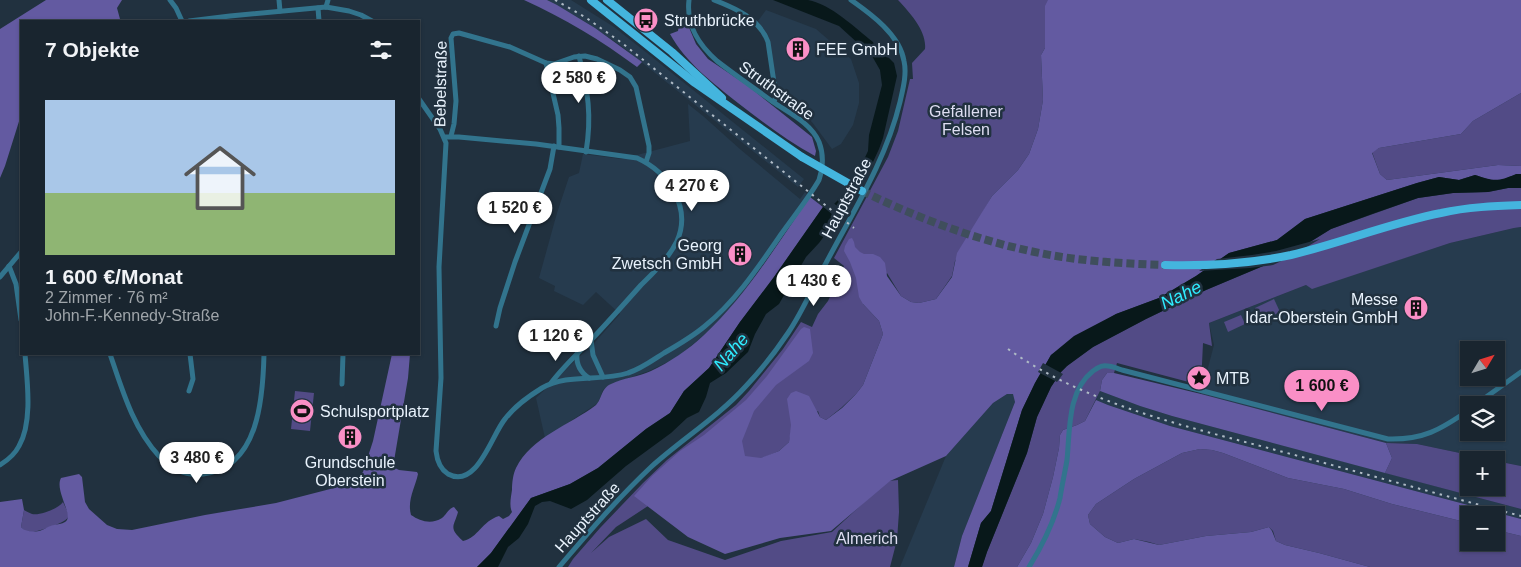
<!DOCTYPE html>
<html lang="de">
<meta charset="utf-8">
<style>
body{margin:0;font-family:Arial,sans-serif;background:#26313b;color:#f1f3f6;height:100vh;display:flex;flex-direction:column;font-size:19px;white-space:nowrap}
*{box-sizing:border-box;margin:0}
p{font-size:16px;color:#9fa5aa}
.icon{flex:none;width:28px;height:28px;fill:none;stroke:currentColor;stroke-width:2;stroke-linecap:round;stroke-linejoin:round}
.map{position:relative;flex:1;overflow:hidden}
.panel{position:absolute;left:20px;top:20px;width:400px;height:335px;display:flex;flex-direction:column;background:#19252f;border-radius:0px;box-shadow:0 1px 4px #0004,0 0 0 1px #37424b}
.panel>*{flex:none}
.needle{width:32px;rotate:52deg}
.buttons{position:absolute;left:1460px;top:341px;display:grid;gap:10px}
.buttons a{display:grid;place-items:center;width:45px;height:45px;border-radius:0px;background:#19252f;box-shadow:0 1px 4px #0004,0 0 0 1px #37424b;font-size:25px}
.price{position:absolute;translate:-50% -42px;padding:0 11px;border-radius:18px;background:#fff;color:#222;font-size:16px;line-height:32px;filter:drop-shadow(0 1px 2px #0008)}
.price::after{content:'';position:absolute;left:50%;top:30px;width:15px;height:11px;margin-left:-8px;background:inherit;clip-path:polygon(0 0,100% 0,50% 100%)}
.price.on{background:#fa8fc6;color:#111}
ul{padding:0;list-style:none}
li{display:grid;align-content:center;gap:10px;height:265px;padding:0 25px}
li span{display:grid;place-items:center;height:155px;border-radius:0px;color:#555}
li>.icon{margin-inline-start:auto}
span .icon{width:90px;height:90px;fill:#fffc;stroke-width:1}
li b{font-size:21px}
h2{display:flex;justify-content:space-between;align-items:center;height:60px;padding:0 25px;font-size:21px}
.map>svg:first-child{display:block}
.built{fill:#263b4e;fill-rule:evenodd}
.green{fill:#524b86}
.forest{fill:#635aa1}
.water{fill:#08181a}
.pier{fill:#21313f}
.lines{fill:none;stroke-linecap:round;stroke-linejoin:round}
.primary-tunnel{stroke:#3f4e5c;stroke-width:8;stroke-dasharray:8 4;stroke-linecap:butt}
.street{stroke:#32748d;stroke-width:5}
.primary{stroke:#44b5de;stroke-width:8}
.rail{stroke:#afbbc6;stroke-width:2;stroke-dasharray:2.5 5;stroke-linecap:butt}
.primary-bridge{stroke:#44b5de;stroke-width:8}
.labels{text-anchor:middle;stroke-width:5;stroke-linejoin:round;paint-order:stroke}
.poi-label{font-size:16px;fill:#e9f3fd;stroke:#21313f;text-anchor:start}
.street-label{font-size:16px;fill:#e9f3fd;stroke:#21313f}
.park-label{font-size:16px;fill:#dedef2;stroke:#21313f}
.water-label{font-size:18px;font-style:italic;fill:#2fecff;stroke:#21313f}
</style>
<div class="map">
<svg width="1521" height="567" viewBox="0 0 1521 567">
<rect width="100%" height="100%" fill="#21313f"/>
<!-- built -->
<g class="built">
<path d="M 547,0 L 571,0 L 614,27 L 652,57 L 804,179 L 798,187 L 620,45 L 584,21 Z"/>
<path d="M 766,10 L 816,29 L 851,59 L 859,83 L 859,103 L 853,125 L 841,144 L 832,149 L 812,122 L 797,109 L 778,99 L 768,35 L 758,21 Z"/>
<path d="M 688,104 L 703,116 L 741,150 L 800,199 L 805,192 L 810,197 L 745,290 L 727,313 L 703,336 L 676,358 L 649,371 L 609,385 L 603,390 L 598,403 L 545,438 L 536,398 L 596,341 L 620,314 L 596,292 L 583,305 L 554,291 L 555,286 L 539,278 L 557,213 L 569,177 L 579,173 L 583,154 L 622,159 L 690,141 Z"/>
<path d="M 1521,227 L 1521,466 L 1417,444 L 1386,443 L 1201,394 L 1214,345 L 1209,323 L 1306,285 L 1312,288 L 1450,243 L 1514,228 ZM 1469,350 L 1496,350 L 1496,378 L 1469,378 ZM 1469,405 L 1496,405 L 1496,432 L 1469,432 Z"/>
<path d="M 1100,391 L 1140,406 L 1172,416 L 1521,509 L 1521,519 L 1170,426 L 1108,405 L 1096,400 Z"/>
<path d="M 1007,394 L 1014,394 L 1015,402 L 962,536 L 954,567 L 900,567 L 946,456 L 993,403 Z"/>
</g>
<!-- green -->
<g class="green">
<path d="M 898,0 L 1062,0 L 1045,38 L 1045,48 L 1041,55 L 1043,100 L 1038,129 L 1029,154 L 1018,170 L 992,196 L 955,261 L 952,276 L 936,299 L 919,303 L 911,302 L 901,296 L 887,273 L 863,304 L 879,321 L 883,334 L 863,385 L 856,394 L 841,408 L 826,420 L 820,417 L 818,411 L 791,431 L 789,442 L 779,451 L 648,506 L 616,527 L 591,553 L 609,537 L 646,519 L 668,540 L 725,560 L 781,541 L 832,532 L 887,481 L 898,480 L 899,512 L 897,540 L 890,567 L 568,567 L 573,559 L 600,528 L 643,483 L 667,460 L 736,405 L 749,391 L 783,349 L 801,322 L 812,327 L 818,314 L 828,301 L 844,266 L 834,258 L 888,157 L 898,131 L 910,79 L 913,79 L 912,63 L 925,49 C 927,31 910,13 898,0 Z"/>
<path d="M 1521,93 L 1521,166 L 1498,165 L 1387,180 L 1380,174 L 1372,152 L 1379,148 L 1461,134 L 1473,121 Z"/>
<path d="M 1508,188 L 1521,188 L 1521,227 L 1514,228 L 1450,243 L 1312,289 L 1306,285 L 1209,323 L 1212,346 L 1203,343 L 1202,364 L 1200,385 L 1117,363 L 1114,373 L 1107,373 L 1102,380 L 1100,391 L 1085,421 L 1077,425 L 1063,430 L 1060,435 L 1059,448 L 1053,477 L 1043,514 L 1031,543 L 1017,567 L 982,567 L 987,552 L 1027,453 L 1037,417 L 1051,387 L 1061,372 L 1067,366 L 1093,347 L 1146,319 L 1206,290 L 1289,255 L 1331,229 L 1418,198 L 1453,193 L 1488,192 Z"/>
<path d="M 1274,299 L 1280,312 L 1261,321 L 1255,308 Z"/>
<path d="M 1241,315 L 1245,324 L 1228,332 L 1224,322 Z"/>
<path d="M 295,391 L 314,393 L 310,431 L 291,429 Z"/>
<path d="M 1386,443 L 1417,444 L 1493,460 L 1469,460 L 1469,488 L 1496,488 L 1496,461 L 1521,466 L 1521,509 L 1385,473 L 1392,458 Z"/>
<path d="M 1200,449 L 1212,450 L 1223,453 L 1288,478 L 1344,489 L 1392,504 L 1469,523 L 1469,542 L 1496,542 L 1496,530 L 1521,536 L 1521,567 L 1370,567 L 1319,553 L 1285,545 L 1276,541 L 1273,531 L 1269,527 L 1251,532 L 1206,536 L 1159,545 L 1149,542 L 1134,539 L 1118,543 L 1105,537 L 1090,524 L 1088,515 L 1096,504 L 1134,479 L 1182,453 Z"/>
<path d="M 63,502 C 65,507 69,512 68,517 C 68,522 37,532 32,532 C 27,532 24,530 21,527 L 24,510 C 26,511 29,513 32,514 C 39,516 58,509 63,502 Z"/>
</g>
<!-- forest -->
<g class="forest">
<path d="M 46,0 L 122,0 L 117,8 L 120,19 L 120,21 L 21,21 L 21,115 L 5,166 L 0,178 L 0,29 Z"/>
<path d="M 524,0 L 547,0 L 557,5 L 595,28 L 642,62 L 637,67 C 602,41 564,18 524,0 Z"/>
<path d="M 1048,0 L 1521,0 L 1521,93 L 1473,121 L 1461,134 L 1379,148 L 1372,153 L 1380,174 L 1387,180 L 1498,165 L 1521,166 L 1521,174 C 1515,174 1510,177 1504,179 C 1494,183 1485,178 1475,175 L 1459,180 L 1439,177 L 1417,183 L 1305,219 L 1277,240 L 1229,253 L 1196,276 L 1159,298 L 1116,314 L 1051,355 L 1035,383 L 1022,410 L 991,511 L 981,523 L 968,567 L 954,567 L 962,536 L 1015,402 L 1013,394 L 1007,394 L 993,403 L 946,456 L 890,481 L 831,531 L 780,538 L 725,554 L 688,537 L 634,496 L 652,476 L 680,451 L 704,435 L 746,400 L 767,376 L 801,329 L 804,327 L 810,329 L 813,353 L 809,361 L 776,385 L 754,411 L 742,441 L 745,456 L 761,458 L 779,451 L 789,442 L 791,425 L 787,399 L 791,393 L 796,391 L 809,396 L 820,417 L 826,420 L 842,408 L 856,394 L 863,385 L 883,334 L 879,321 L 863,304 L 859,297 L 856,278 L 850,262 L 844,251 L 845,246 L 849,239 L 852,238 L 854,242 L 855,247 L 860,252 L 864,254 L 873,254 L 880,257 L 885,263 L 887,276 L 901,296 L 911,302 L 919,303 L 936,299 L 952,277 L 957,253 L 992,196 L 1018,170 L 1029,154 L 1038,129 L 1043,100 L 1041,55 L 1045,48 L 1045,6 Z"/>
<path d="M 685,18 L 696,44 L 708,59 L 748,86 L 812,137 L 816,151 L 815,156 C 787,141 763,122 738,103 C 713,83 686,63 670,34 L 678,31 L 680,20 Z"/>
<path d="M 810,197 L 823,207 L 774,277 L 740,322 L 709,368 L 684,391 L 670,413 L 646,429 L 598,468 L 570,484 L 531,498 L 491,553 L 477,567 L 0,567 L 0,502 L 22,499 L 24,510 L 21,527 C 26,532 32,532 39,531 C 44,530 48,526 54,525 C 57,524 62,524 65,522 C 75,516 54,491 61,478 L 79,474 L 82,477 L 85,502 L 89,509 L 107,525 L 117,529 L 132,530 L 205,515 L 276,503 L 338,487 L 353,480 L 363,472 L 373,441 L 392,354 L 410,354 L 408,378 L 394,461 L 395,468 L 399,470 L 417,472 L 418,474 C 415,488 407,500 411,515 C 420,521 431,525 442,518 C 447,514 448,509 454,507 L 458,512 C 454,527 448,527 463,541 C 478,538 482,521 499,516 L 503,519 L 509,516 L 512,512 C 509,506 511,497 512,490 C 512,483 513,474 516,468 C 531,437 570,425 596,405 C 602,399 601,388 611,384 C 623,378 638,377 651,371 C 670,362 688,350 704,335 C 747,295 777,244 810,197 Z"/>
<path d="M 1107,373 L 1114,373 L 1201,394 L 1386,443 L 1392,458 L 1385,473 L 1172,416 L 1140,406 L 1100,391 L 1102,380 Z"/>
<path d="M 1096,400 L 1108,405 L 1170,426 L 1521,519 L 1521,536 L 1496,530 L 1496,515 L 1469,515 L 1469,523 L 1392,504 L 1344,489 L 1288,478 L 1223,453 L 1212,450 L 1200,449 L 1182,453 L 1134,479 L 1096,504 L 1088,515 L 1090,524 L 1105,537 L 1118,543 L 1134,539 L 1159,545 L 1206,536 L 1251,532 L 1269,527 L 1272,531 L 1276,541 L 1285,545 L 1319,553 L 1370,567 L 1017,567 L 1031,543 L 1043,514 L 1053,477 L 1059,448 L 1060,435 L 1063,430 L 1077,425 L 1085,421 Z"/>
</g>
<!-- water -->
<g class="water">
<path d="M 773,0 C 784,0 797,0 808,0 C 831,4 855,28 873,42 L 875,47 L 881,50 L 894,63 L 897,76 L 883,138 L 879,149 L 873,162 L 845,208 L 819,243 L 806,257 L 779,304 L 766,314 L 755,334 L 748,352 L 726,373 L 710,383 L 706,397 L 699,412 L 687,418 L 671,433 L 626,466 L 587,500 L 571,509 L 550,501 L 542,502 L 535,506 L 528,524 L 519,538 L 508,547 L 498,567 L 477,567 L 491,553 L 531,498 L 570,484 L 598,468 L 646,429 L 670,413 L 684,391 L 709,368 L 740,322 L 774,277 L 823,207 L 829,209 L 842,196 L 860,168 L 868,151 L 869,135 L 882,85 L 880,70 L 872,56 L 839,26 Z"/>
<path d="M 1516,174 L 1521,174 L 1521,188 L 1508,188 L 1488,192 L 1453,193 L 1418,198 L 1372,214 L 1331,229 L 1289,255 L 1206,290 L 1146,319 L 1093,347 L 1067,366 L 1061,372 L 1051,387 L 1037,417 L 1027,453 L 987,552 L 982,567 L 968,567 L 981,523 L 991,511 L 1022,410 L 1035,383 L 1051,355 L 1074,336 L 1116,314 L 1159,298 L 1196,276 L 1229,253 L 1277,240 L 1305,219 L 1417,183 L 1439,177 L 1459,180 L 1475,175 C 1493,181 1498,182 1516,174 Z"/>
</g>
<!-- pier -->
<g class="pier">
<path d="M 832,202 L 845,212 L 839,220 L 821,205 L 823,205 L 828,206 Z"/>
<path d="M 1320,239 L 1290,257 L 1273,265 L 1250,268 L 1199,271 L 1217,259 L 1252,255 L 1276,251 Z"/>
<path d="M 1043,363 L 1063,374 L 1057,382 L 1038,372 Z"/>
</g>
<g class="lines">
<!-- primary-tunnel -->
<path class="primary-tunnel" d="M 862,191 C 926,222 992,246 1062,257 C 1096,262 1131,264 1165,265"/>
<!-- street -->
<g class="street">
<path d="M 170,0 L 176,8 L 182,21"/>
<path d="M 279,0 L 280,11"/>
<path d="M 714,0 C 735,8 760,19 768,42 L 776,96 L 774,102"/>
<path d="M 326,7 L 328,0"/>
<path d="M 318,8 L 319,21"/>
<path d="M 189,21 L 230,16 L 326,7 L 349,11 L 361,15 L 372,21"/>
<path d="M 579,56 C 588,92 592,115 586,152"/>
<path d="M 546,63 L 558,115 L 559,128 L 559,147"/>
<path d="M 419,99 L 440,129 L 446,143 L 439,267 L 441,378 L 436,451 C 437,460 440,469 448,474 C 477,490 492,434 505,419 C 514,407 529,396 542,388 C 568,373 601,382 628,373 C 641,369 653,360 664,353 C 678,345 692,337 705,326 C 737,300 759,266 782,233 C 794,216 808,199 819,180 C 823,168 824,155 819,142 C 811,123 789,113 773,102 C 754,88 735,75 717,61 C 698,44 686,25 689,0"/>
<path d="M 451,136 L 454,124 L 456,101 L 451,38 L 453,34 L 459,33 L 510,47 L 546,63 L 554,64 L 574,57 L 585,56 L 597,59 L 620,70 L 630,77 L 636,87 L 649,146 L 649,153 L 646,162"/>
<path d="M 445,137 L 459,137 L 536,144 L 637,158 C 668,172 692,207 677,241 C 669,258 654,272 641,285 C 625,303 609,321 592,339 C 578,353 563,367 551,383"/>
<path d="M 9,266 L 16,284 L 21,320"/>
<path d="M 0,277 L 21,252"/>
<path d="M 496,326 L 500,308 L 515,262 L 550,169 L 554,146"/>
<path d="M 591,340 L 593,355 L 603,377"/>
<path d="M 110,354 C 122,389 133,428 159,456 C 170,469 186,476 203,474 C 259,468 263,397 264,354"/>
<path d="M 577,354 C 576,365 580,372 589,378"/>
<path d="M 342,384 L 343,354"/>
<path d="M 189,391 L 193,379 L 190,354"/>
<path d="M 1475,405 L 1521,372"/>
<path d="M 0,465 C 8,460 15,454 19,446 C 33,422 27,380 25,354"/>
<path d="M 559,567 C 588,533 618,498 651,467 C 682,439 718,417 746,386 C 761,370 776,351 788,333 C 803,311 813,286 826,263 C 854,210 886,160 900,102 C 903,89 907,74 904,61 C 900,35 871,14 851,0"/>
<path d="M 1029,567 C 1042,546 1054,522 1060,498 C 1062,485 1065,472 1067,460 C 1070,431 1067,391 1093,371 C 1096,369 1100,366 1103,366 C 1109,365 1116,368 1122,370 L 1388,439 C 1423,440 1440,430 1469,410"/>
</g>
<!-- primary -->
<g class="primary">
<path d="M 591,0 L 695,83 L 802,157"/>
<path d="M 607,0 L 672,52 L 722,98"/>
<path d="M 1165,265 C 1207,266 1249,264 1291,255 C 1341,243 1390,223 1441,213 C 1468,207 1494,206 1521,205"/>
</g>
<!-- rail -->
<g class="rail">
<path d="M 555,0 L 585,17 L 622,43 L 854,228"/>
<path d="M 1008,349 C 1086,404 1181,425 1272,449 C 1355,471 1438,494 1521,516"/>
</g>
<!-- primary-bridge -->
<path class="primary-bridge" d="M 802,157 L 862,191"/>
</g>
<!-- icons -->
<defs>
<symbol id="bus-disc" viewBox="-11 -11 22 22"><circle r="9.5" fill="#fa8fc6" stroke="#21313f"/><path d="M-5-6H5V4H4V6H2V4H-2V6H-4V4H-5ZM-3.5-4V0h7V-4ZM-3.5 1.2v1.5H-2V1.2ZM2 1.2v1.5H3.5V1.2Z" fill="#111"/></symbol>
<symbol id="building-disc" viewBox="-11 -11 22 22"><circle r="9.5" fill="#fa8fc6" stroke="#21313f"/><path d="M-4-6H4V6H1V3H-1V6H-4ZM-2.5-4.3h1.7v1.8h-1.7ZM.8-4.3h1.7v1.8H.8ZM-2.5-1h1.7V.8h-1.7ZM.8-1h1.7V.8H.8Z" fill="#111"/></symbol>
<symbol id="sight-disc" viewBox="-11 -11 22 22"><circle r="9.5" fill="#fa8fc6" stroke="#21313f"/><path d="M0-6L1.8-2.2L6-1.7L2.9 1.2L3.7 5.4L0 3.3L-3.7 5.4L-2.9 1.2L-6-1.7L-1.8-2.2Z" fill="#111"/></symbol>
<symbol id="stadium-disc" viewBox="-11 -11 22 22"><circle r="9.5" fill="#fa8fc6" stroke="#21313f"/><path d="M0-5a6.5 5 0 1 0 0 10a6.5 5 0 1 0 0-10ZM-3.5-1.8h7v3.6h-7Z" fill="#111"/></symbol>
</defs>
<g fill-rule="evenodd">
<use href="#bus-disc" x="632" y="6" width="28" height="28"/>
<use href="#building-disc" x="784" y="35" width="28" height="28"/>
<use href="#building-disc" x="726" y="240" width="28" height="28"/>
<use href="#building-disc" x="1402" y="294" width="28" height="28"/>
<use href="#sight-disc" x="1185" y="364" width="28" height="28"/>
<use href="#stadium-disc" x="288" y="397" width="28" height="28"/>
<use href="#building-disc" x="336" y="423" width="28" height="28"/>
</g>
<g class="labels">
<!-- poi labels -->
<g class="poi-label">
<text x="664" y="26">Struthbrücke</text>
<text x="816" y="55">FEE GmbH</text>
<text x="722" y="251" text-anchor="end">Georg<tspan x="722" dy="18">Zwetsch GmbH</tspan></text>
<text x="1398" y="305" text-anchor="end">Messe<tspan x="1398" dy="18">Idar-Oberstein GmbH</tspan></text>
<text x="1216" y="384">MTB</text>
<text x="320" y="417">Schulsportplatz</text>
<text x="350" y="468" text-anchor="middle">Grundschule<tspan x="350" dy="18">Oberstein</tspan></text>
</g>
<!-- street labels -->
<g class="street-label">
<text transform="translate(440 84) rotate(-89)" y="6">Bebelstraße</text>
<text transform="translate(777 90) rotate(36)" y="6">Struthstraße</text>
<text transform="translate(846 198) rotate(-62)" y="6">Hauptstraße</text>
<text transform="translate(587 517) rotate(-48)" y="6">Hauptstraße</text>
</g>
<!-- park labels -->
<g class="park-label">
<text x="966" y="117">Gefallener<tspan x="966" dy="18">Felsen</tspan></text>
<text x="867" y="544">Almerich</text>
</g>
<!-- water labels -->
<g class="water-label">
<text transform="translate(1181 295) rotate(-26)" y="6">Nahe</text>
<text transform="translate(731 352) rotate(-49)" y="6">Nahe</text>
</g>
</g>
</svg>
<div class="buttons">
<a><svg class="needle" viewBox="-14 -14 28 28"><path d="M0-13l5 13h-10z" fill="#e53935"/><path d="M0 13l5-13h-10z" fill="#9fa5aa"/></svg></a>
<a><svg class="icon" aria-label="layers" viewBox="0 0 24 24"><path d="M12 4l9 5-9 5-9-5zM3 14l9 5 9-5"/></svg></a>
<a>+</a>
<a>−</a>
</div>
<b class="price" style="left:579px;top:104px">2 580 €</b>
<b class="price" style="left:692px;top:212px">4 270 €</b>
<b class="price" style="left:515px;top:234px">1 520 €</b>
<b class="price" style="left:814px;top:307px">1 430 €</b>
<b class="price" style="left:556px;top:362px">1 120 €</b>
<b class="price on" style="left:1322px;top:412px">1 600 €</b>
<b class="price" style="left:197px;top:484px">3 480 €</b>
<section class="panel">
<h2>7 Objekte<svg class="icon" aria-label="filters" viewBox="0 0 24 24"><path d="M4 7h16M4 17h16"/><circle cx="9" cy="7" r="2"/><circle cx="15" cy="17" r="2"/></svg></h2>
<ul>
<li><span style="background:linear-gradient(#a9c7e8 60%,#8fb573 0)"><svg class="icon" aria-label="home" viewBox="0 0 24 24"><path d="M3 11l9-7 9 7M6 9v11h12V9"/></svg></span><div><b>1 600 €/Monat</b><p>2 Zimmer · 76 m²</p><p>John-F.-Kennedy-Straße</p></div></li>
</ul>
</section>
</div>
